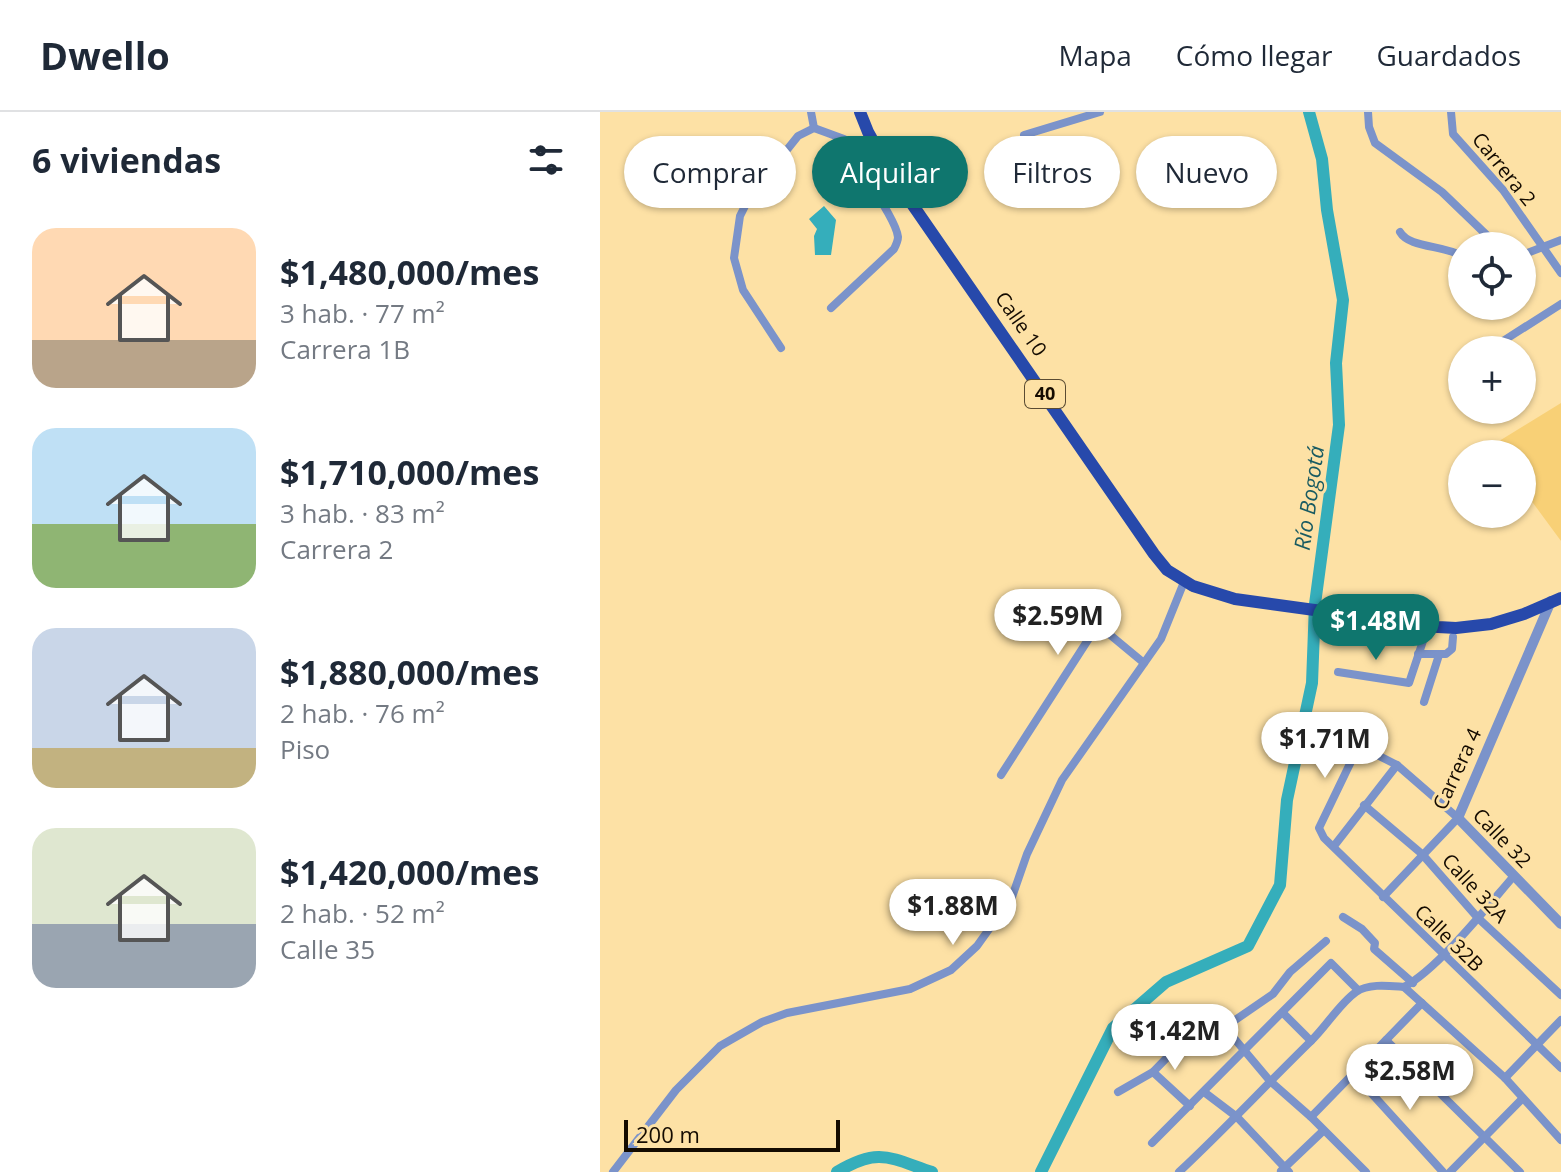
<!DOCTYPE html>
<html lang="es">
<meta charset="utf-8">
<style>
body{margin:0;font-family:"Open Sans",sans-serif;background:#f6f6f7;color:#1f2937;height:100vh;display:flex;flex-direction:column;font-size:30px;white-space:nowrap}
*{box-sizing:border-box;margin:0}
p{font-size:26px;color:#747a83}
.icon{flex:none;width:44px;height:44px;fill:none;stroke:currentColor;stroke-width:2;stroke-linecap:round;stroke-linejoin:round}
.map{position:relative;flex:1;overflow:hidden}
.sheet{display:flex;flex-direction:column;background:#fff;width:600px}
.sheet>*{flex:none}
.hud{position:absolute;left:24px;top:24px;width:760px;height:72px;display:flex;gap:16px}
.fabs{position:absolute;left:848px;top:120px;display:grid;gap:16px}
.fabs a{display:grid;place-items:center;width:88px;height:88px;border-radius:50%;background:#fff;box-shadow:0 2px 6px #0004;font-size:40px}
.scale{position:absolute;left:24px;bottom:20px;width:216px;box-sizing:border-box;padding-left:8px;border:4px solid #140b00;border-top:0;font-size:22px;line-height:28px;white-space:nowrap;color:#140b00;-webkit-text-stroke:6px #fde1a5;paint-order:stroke}
.price{position:absolute;translate:-50% -68px;padding:0 18px;border-radius:28px;background:#fff;color:#222;font-size:26px;line-height:52px;filter:drop-shadow(0 2px 4px #0008)}
.price::after{content:'';position:absolute;left:50%;top:48px;width:24px;height:18px;margin-left:-12px;background:inherit;clip-path:polygon(0 0,100% 0,50% 100%)}
.price.on{background:#0f766e;color:#fff}
ul{padding:0;list-style:none}
li{display:flex;align-items:center;gap:24px;height:200px;padding:0 32px}
li span{display:grid;place-items:center;flex:none;width:224px;height:160px;border-radius:24px;color:#555}
li>.icon{margin-inline-start:auto}
span .icon{width:96px;height:96px;fill:#fffc;stroke-width:1}
li b{font-size:34px}
h2{display:flex;justify-content:space-between;align-items:center;height:96px;padding:0 32px;font-size:34px}
.tag{padding:0 28px;border-radius:36px;background:#fff;box-shadow:0 2px 6px #0004;font-size:28px;line-height:72px}
.tag.on{background:#0f766e;color:#fff}
header{display:flex;align-items:center;gap:48px;box-sizing:border-box;height:112px;padding:0 40px;background:#fff;border-bottom:2px solid #e0e1e3}
header strong{font-size:38px}
nav{display:flex;gap:44px;margin-inline-start:auto;font-size:28px}
main{display:flex;flex:1;min-height:0}
.map>svg:first-child{display:block}
.green{fill:#f8d076}
.water{fill:#35aebb}
.lines{fill:none;stroke-linecap:round;stroke-linejoin:round}
.river{stroke:#35aebb;stroke-width:12}
.minor{stroke:#7b93ca;stroke-width:8}
.tertiary{stroke:#7b93ca;stroke-width:10}
.primary{stroke:#2749ab;stroke-width:12}
.labels{text-anchor:middle;stroke-width:6;stroke-linejoin:round;paint-order:stroke}
.shield{fill:#fde1a5;stroke:#5a4b32;stroke-width:2}
.shield-label{font-size:18px;font-weight:bold;fill:#140b00}
.street-label{font-size:20px;fill:#140b00;stroke:#fde1a5}
.water-label{font-size:22px;font-style:italic;fill:#1a5b62;stroke:#fde1a5}
</style>
<header>
<strong>Dwello</strong>
<nav><a>Mapa</a><a>Cómo llegar</a><a>Guardados</a></nav>
</header>
<main>
<section class="sheet">
<h2>6 viviendas<svg class="icon" aria-label="filters" viewBox="0 0 24 24"><path d="M4 7h16M4 17h16"/><circle cx="9" cy="7" r="2"/><circle cx="15" cy="17" r="2"/></svg></h2>
<ul>
<li><span style="background:linear-gradient(#ffd9b3 70%,#b9a48a 0)"><svg class="icon" aria-label="home" viewBox="0 0 24 24"><path d="M3 11l9-7 9 7M6 9v11h12V9"/></svg></span><div><b>$1,480,000/mes</b><p>3 hab. · 77 m²</p><p>Carrera 1B</p></div></li>
<li><span style="background:linear-gradient(#bfe0f5 60%,#8fb573 0)"><svg class="icon" aria-label="home" viewBox="0 0 24 24"><path d="M3 11l9-7 9 7M6 9v11h12V9"/></svg></span><div><b>$1,710,000/mes</b><p>3 hab. · 83 m²</p><p>Carrera 2</p></div></li>
<li><span style="background:linear-gradient(#c9d6e8 75%,#c2b280 0)"><svg class="icon" aria-label="home" viewBox="0 0 24 24"><path d="M3 11l9-7 9 7M6 9v11h12V9"/></svg></span><div><b>$1,880,000/mes</b><p>2 hab. · 76 m²</p><p>Piso</p></div></li>
<li><span style="background:linear-gradient(#dfe7d0 60%,#9aa5b1 0)"><svg class="icon" aria-label="home" viewBox="0 0 24 24"><path d="M3 11l9-7 9 7M6 9v11h12V9"/></svg></span><div><b>$1,420,000/mes</b><p>2 hab. · 52 m²</p><p>Calle 35</p></div></li>
</ul>
</section>
<div class="map">
<svg width="961" height="1060" viewBox="0 0 961 1060">
<rect width="100%" height="100%" fill="#fde1a5"/>
<!-- green -->
<path class="green" d="M 961,291 L 961,429 L 922,376 L 922,342 L 897,342 L 891,334 Z"/>
<!-- water -->
<path class="water" d="M 224,94 L 236,108 L 231,143 L 215,143 L 214,124 L 217,117 L 209,107 Z"/>
<g class="lines">
<!-- river -->
<g class="river">
<path d="M 237,1060 C 279,1035 290,1046 332,1060"/>
<path d="M 441,1060 L 513,916 L 566,870 L 648,834 L 680,773 L 687,688 L 712,571 L 715,492 L 739,313 L 736,251 L 743,188 L 727,98 L 722,47 L 709,0"/>
</g>
<!-- minor -->
<g class="minor">
<path d="M 211,0 L 214,16"/>
<path d="M 768,0 L 769,15 L 775,31 L 842,80 L 898,134"/>
<path d="M 851,0 L 853,22 L 903,78 L 961,161"/>
<path d="M 424,23 L 500,0"/>
<path d="M 800,120 C 809,136 844,133 862,144"/>
<path d="M 922,143 L 961,128"/>
<path d="M 181,236 L 143,178 L 134,146 L 140,104 L 150,84 L 198,24 L 214,16 L 244,27 C 254,52 296,105 298,125 C 298,129 296,133 294,137 L 231,196"/>
<path d="M 889,238 L 961,192"/>
<path d="M 856,260 L 862,256"/>
<path d="M 818,542 L 846,542 L 852,537 L 853,525"/>
<path d="M 738,560 L 809,571 L 828,514"/>
<path d="M 824,590 L 839,543"/>
<path d="M 732,620 L 797,653 L 858,706 L 783,785"/>
<path d="M 759,633 L 719,716 L 724,726 L 961,956"/>
<path d="M 401,663 L 495,517 L 503,517 L 544,551"/>
<path d="M 764,693 L 822,742 L 878,806 L 961,883"/>
<path d="M 734,734 L 797,653"/>
<path d="M 743,805 L 762,817 L 775,831 L 774,837 L 813,871"/>
<path d="M 804,875 L 905,966 L 961,1028"/>
<path d="M 804,875 C 838,857 887,795 913,765"/>
<path d="M 683,901 L 711,929"/>
<path d="M 625,915 L 673,882 L 690,860 L 726,829"/>
<path d="M 786,928 L 920,1060"/>
<path d="M 553,960 L 590,994"/>
<path d="M 753,961 L 843,1060"/>
<path d="M 905,966 L 961,908"/>
<path d="M 518,980 L 553,960 L 584,928 L 611,907 L 617,906 L 670,969 L 711,1005 L 766,1060"/>
<path d="M 604,980 L 637,1005 L 689,1060"/>
<path d="M 711,1005 L 822,891"/>
<path d="M 552,1031 L 731,851 L 758,878"/>
<path d="M 681,1059 L 723,1019"/>
<path d="M 13,1060 L 76,978 L 120,934 L 162,910 L 187,901 L 310,877 L 351,858 L 377,834 L 412,785 L 427,742 L 462,668 L 561,527 L 584,470"/>
<path d="M 579,1060 C 624,1018 666,973 710,930 C 726,915 739,892 756,880 C 769,871 790,874 804,875"/>
<path d="M 850,1060 L 922,987"/>
</g>
<!-- tertiary -->
<path class="tertiary" d="M 951,489 L 858,706 L 961,812"/>
<!-- primary -->
<path class="primary" d="M 260,0 L 268,20 L 292,63 L 554,442 L 567,458 L 593,474 L 635,487 L 838,515 L 856,516 L 891,512 L 924,502 L 961,486"/>
</g>
<g class="labels">
<!-- shield labels -->
<rect class="shield" x="425" y="268" width="40" height="28" rx="6"/>
<g class="shield-label">
<text x="445" y="288">40</text>
</g>
<!-- street labels -->
<g class="street-label">
<text transform="translate(904 57) rotate(51)" y="7">Carrera 2</text>
<text transform="translate(421 212) rotate(55)" y="7">Calle 10</text>
<text transform="translate(857 657) rotate(-65)" y="7">Carrera 4</text>
<text transform="translate(902 726) rotate(46)" y="7">Calle 32</text>
<text transform="translate(875 776) rotate(47)" y="7">Calle 32A</text>
<text transform="translate(849 826) rotate(44)" y="7">Calle 32B</text>
</g>
<!-- water labels -->
<g class="water-label">
<text transform="translate(709 386) rotate(-82)" y="8">Río Bogotá</text>
</g>
</g>
</svg>
<div class="fabs">
<a><svg class="icon" aria-label="locate" viewBox="0 0 24 24"><circle cx="12" cy="12" r="6"/><path d="M12 2v4M12 18v4M2 12h4M18 12h4"/></svg></a>
<a>+</a>
<a>−</a>
</div>
<div class="scale">200 m</div>
<b class="price" style="left:458px;top:545px">$2.59M</b>
<b class="price on" style="left:776px;top:550px">$1.48M</b>
<b class="price" style="left:725px;top:668px">$1.71M</b>
<b class="price" style="left:353px;top:835px">$1.88M</b>
<b class="price" style="left:575px;top:960px">$1.42M</b>
<b class="price" style="left:810px;top:1000px">$2.58M</b>
<div class="hud">
<a class="tag">Comprar</a>
<a class="tag on">Alquilar</a>
<a class="tag">Filtros</a>
<a class="tag">Nuevo</a>
</div>
</div>
</main>
